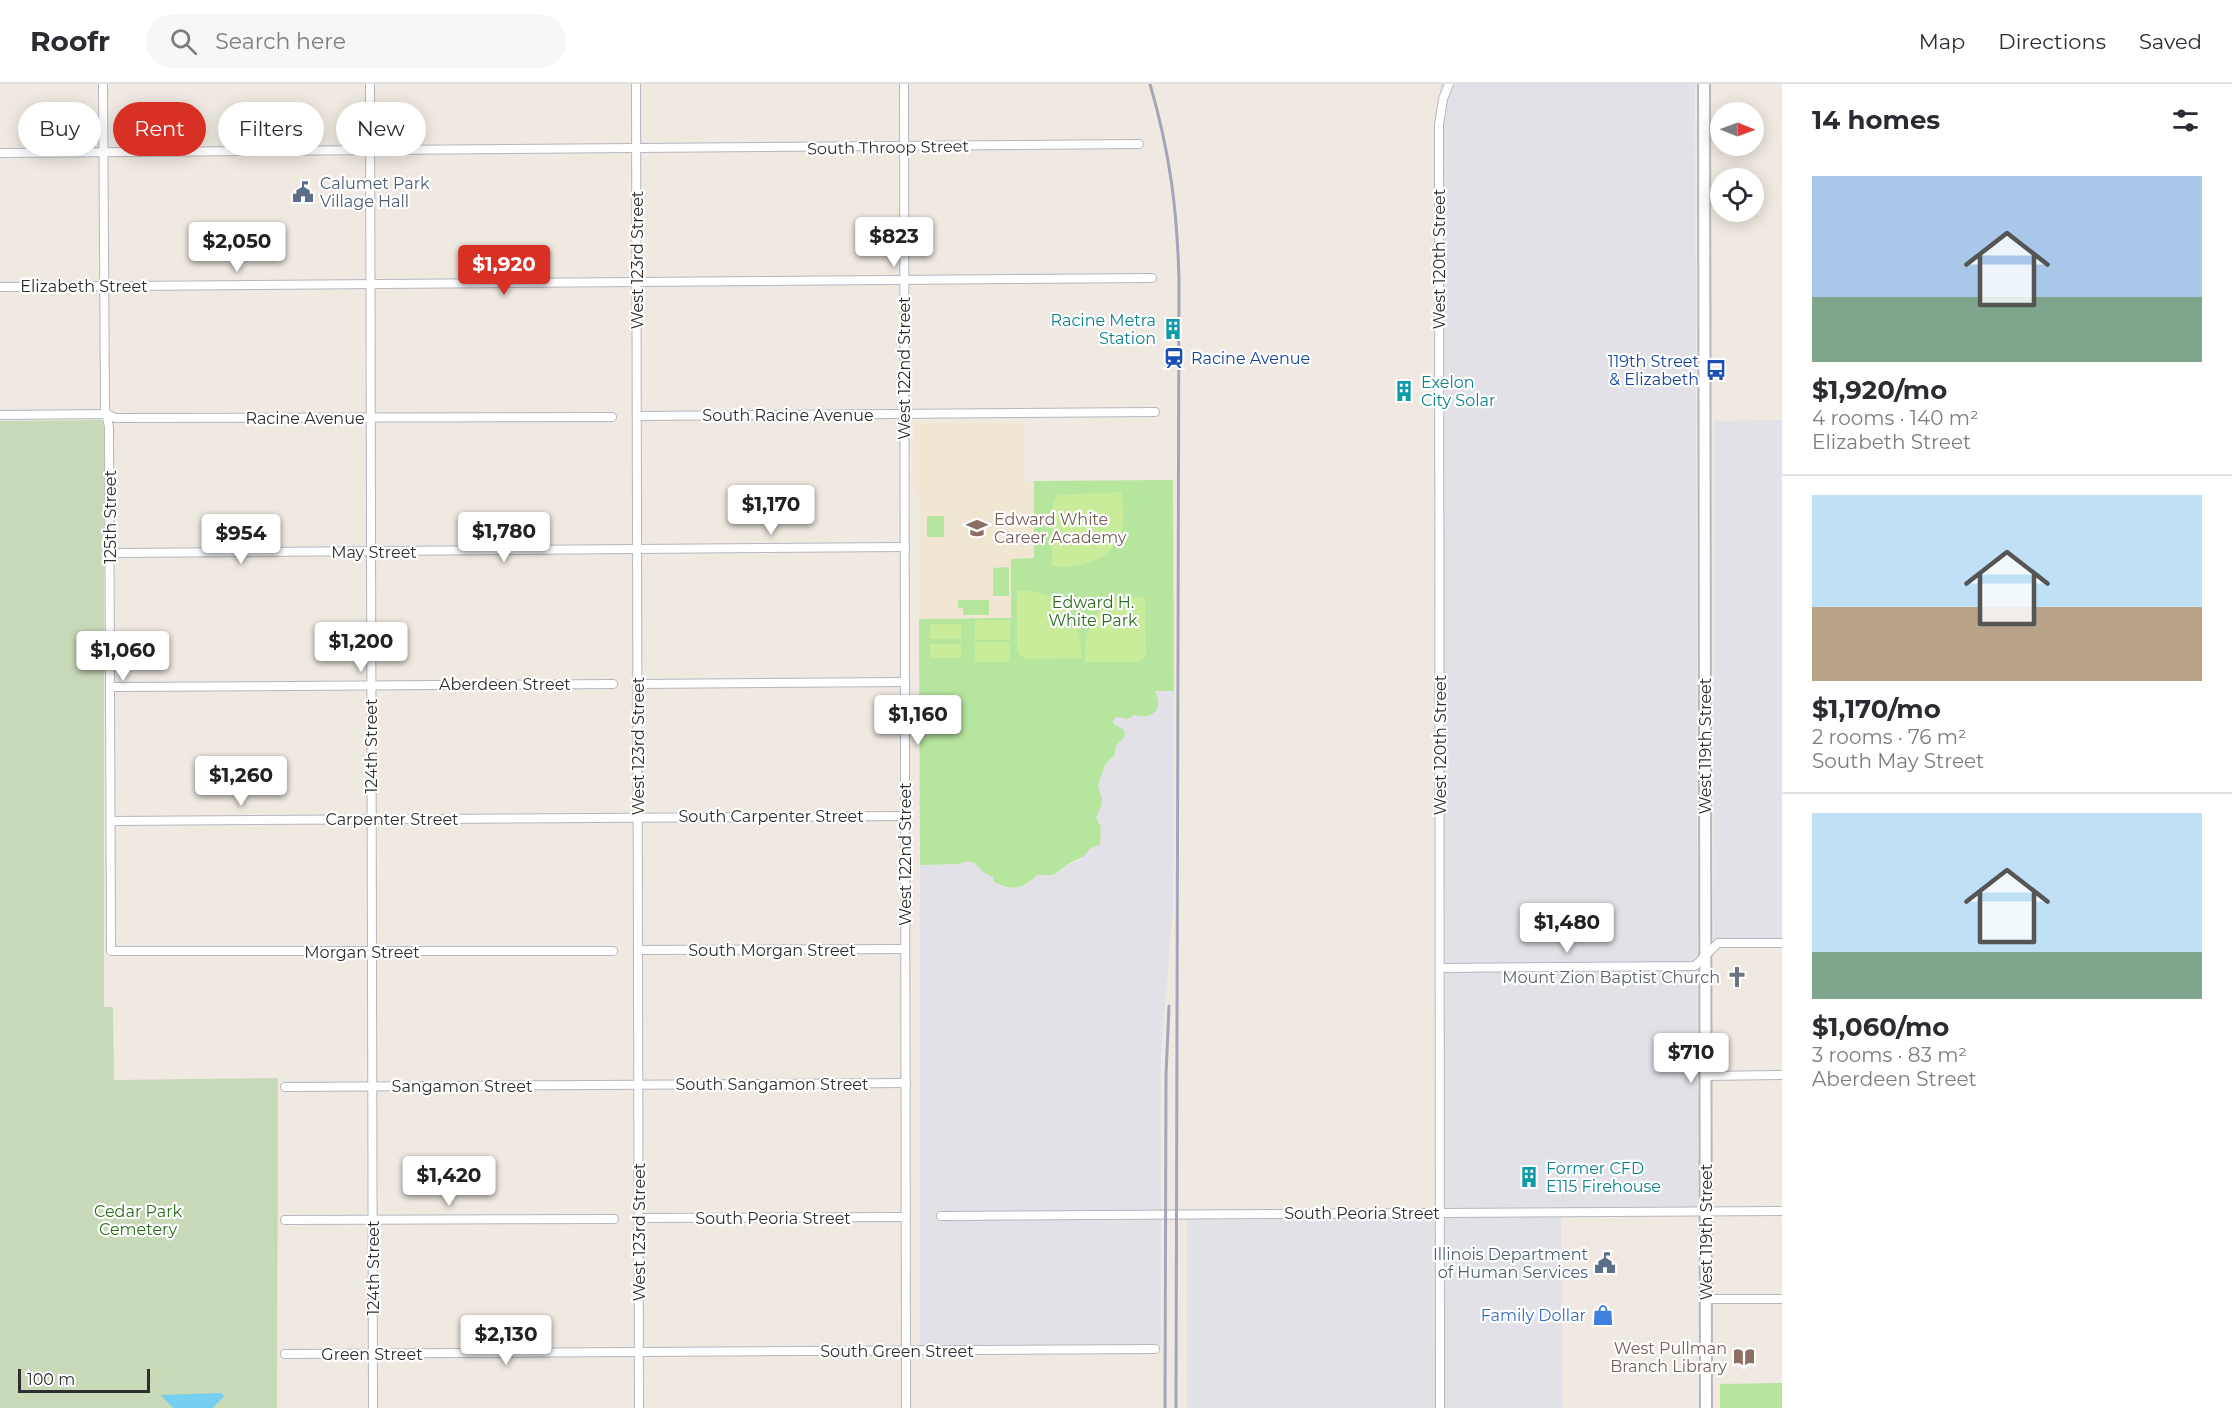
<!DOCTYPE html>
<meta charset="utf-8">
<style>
body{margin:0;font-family:Montserrat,sans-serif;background:#f7f7f7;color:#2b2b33;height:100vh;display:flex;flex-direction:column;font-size:22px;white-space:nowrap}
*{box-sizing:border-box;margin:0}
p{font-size:20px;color:#7c7c81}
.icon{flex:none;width:33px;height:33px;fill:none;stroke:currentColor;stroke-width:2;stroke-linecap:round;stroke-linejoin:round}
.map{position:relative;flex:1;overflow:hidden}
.details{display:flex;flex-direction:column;background:#fff;width:450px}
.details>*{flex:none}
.guide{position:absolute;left:18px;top:18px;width:570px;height:54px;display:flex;gap:12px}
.needle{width:39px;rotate:91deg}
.tools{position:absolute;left:1710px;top:18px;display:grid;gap:12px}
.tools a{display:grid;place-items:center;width:54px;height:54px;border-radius:50%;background:#fff;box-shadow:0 3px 15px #0003;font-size:30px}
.scale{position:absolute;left:18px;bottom:15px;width:132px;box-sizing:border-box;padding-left:6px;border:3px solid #2e2e2e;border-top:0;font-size:16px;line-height:21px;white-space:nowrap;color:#2e2e2e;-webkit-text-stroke:4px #fff;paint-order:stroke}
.price{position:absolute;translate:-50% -51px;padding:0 14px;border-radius:6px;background:#fff;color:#222;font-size:20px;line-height:39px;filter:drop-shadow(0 2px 3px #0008)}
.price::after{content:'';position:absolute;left:50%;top:36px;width:18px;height:14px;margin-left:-9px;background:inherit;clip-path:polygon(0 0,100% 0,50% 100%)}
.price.active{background:#d93025;color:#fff}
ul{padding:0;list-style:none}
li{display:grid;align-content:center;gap:12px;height:318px;padding:0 30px}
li+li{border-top:2px solid #e1e1e2}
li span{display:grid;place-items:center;height:186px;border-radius:0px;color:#555}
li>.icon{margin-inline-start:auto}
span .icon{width:108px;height:108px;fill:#fffc;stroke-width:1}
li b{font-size:26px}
h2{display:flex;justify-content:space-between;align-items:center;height:72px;padding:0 30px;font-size:26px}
.chip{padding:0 21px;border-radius:27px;background:#fff;box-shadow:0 3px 15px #0003;font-size:21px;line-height:54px}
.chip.active{background:#d93025;color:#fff}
header{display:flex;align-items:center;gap:36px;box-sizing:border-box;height:84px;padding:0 30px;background:#fff;border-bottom:2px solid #e1e1e2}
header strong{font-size:28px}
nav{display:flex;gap:33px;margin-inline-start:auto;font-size:21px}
.search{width:420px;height:54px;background:#f7f7f7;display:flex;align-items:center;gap:15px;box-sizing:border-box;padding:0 21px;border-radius:33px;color:#7c7c81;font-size:22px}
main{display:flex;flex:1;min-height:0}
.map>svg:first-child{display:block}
.industrial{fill:#e3e1e8}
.education{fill:#f0e6d1}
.green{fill:#b6e59e}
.cemetery{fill:#c8d9b8}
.pitch{fill:#c9ec9a}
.water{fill:#75cff0}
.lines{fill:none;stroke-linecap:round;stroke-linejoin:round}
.street-casing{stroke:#b4b7c1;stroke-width:10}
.secondary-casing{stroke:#b4b7c1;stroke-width:14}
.street{stroke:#fff;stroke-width:8}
.secondary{stroke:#fff;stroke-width:10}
.rail{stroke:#a3a6b8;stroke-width:3}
.labels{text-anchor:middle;stroke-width:4.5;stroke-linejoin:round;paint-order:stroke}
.street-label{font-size:16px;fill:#2e2e2e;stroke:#fff}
.service-label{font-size:16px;fill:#4e5e75;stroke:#fff;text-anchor:start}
.culture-label{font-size:16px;fill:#0d838f;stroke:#fff;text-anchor:start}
.transit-label{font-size:16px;fill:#164399;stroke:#fff;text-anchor:start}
.education-label{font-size:16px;fill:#785e54;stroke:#fff;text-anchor:start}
.park-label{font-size:16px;fill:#2c6e1b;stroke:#fff}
.worship-label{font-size:16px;fill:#5b616d;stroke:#fff;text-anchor:end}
.shop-label{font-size:16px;fill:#366cbe;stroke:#fff;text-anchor:end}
</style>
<header>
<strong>Roofr</strong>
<div class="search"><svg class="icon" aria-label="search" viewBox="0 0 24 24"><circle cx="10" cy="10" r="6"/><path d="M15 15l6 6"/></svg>Search here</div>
<nav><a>Map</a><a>Directions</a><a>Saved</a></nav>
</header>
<main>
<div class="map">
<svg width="1782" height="1324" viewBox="0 0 1782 1324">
<rect width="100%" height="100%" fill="#efe9e1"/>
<!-- industrial -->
<g class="industrial">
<path d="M 1440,0 L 1695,0 L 1698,1129 L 1561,1130 L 1563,1324 L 1187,1324 L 1187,1132 L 1442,1130 Z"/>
<path d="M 1782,336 L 1782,856 L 1714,857 L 1714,337 Z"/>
<path d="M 1155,607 L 1174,607 L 1173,827 L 1161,970 L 1161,1262 L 920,1266 L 920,781 L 960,780 L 966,777 L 975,779 L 983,788 L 994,793 L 994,798 L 1009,804 L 1017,804 L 1026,801 L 1037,791 L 1050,792 L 1060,788 L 1067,781 L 1079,777 L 1089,764 L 1098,739 L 1096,734 L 1102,715 L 1098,702 L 1100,695 L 1106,679 L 1111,675 L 1116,662 L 1121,657 L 1119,644 L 1113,636 L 1117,633 L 1127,635 L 1157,621 L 1158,615 Z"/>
</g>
<!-- education -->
<path class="education" d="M 913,339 L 1024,339 L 1024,397 L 1034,397 L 1034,475 L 1011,475 L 1011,534 L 919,535 L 919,414 L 913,400 Z"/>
<!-- green -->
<g class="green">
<path d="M 1173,396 L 1174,607 L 1155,607 C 1164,625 1153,636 1135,631 L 1127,635 L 1117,633 L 1113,636 L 1114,640 L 1124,646 L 1125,652 L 1116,662 L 1114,672 L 1106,679 L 1100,695 L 1098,702 L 1102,715 L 1101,722 L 1096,734 L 1101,743 L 1100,761 L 1089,765 C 1084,776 1076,774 1067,781 C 1061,784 1059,790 1051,791 C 1047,792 1041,791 1037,791 C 1021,806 1014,807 994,798 L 993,793 L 983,788 L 975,779 L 966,777 L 960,780 L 920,781 L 919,535 L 1011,534 L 1011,475 L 1034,474 L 1034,397 Z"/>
<rect x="927" y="432" width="17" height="21"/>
<path d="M 1009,483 L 1009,512 L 993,512 L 993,484 Z"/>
<path d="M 958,516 L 989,516 L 989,531 L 963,531 L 963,524 L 958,524 Z"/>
<path d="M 1782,1299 L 1782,1324 L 1720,1324 L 1720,1300 Z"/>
</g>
<!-- cemetery -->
<path class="cemetery" d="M 102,336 L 104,343 L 104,923 L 113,923 L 114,996 L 278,994 L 277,1324 L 0,1324 L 0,337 Z"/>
<!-- pitch -->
<g class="pitch">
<path d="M 1121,408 C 1123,421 1125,434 1122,446 C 1115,475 1078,486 1052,482 L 1053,417 L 1059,411 Z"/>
<path d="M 1017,506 C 1060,507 1082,531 1081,574 L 1025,575 L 1017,568 Z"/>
<path d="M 1145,513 L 1146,572 L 1139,578 L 1085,578 C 1084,535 1100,512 1145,513 Z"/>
<rect x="975" y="536" width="35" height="20"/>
<rect x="930" y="540" width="31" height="15"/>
<path d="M 1010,558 L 1010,578 L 975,578 L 975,558 Z"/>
<rect x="930" y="560" width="31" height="14"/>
</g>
<!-- water -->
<path class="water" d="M 221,1309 L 224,1312 L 213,1324 L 173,1324 L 161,1311 Z"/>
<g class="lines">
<defs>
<g id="street">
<path d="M 103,0 L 105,324 L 109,343 L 111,867 L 613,867"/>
<path d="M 370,0 L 373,1324"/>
<path d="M 636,0 L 639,1324"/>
<path d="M 904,0 L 906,1324"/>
<path d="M 0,69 L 1139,60"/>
<path d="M 0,203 L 1152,194"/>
<path d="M 0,331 L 107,330 L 115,334 L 612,333"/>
<path d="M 637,332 L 1155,328"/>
<path d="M 110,469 L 905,463"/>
<path d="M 638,600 L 905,598"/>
<path d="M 110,603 L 613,600"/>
<path d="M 111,737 L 905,732"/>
<path d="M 638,866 L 905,865"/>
<path d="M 1440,884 L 1695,882 L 1718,859 L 1782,859"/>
<path d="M 1705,992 L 1782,991"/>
<path d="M 285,1003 L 906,999"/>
<path d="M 941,1132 L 1782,1127"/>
<path d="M 639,1134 L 906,1133"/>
<path d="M 285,1136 L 614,1135"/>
<path d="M 1706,1215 L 1782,1215"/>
<path d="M 285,1270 L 1155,1265"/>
<path d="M 1440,1324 L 1439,41 L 1443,15 L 1449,0"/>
</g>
<path id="secondary" d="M 1704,0 L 1706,1324"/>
</defs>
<!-- street casing -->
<use href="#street" class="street-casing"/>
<!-- secondary casing -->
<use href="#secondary" class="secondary-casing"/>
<!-- street -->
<use href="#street" class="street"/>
<!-- secondary -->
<use href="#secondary" class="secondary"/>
<!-- rail -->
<g class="rail">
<path d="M 1150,0 C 1170,69 1177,124 1179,195 L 1176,1324"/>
<path d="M 1165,1324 L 1166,991 L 1169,922"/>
</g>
</g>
<!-- icons -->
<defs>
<symbol id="civic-bare" viewBox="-9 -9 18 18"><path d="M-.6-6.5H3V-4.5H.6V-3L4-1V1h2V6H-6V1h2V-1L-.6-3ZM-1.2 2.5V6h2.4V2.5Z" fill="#5c6f8a" stroke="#fff" stroke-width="2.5" paint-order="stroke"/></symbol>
<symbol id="building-bare" viewBox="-9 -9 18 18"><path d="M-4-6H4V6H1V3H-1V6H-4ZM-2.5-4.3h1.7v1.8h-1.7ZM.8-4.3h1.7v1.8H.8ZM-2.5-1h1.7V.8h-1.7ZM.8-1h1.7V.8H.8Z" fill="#0f9aa8" stroke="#fff" stroke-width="2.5" paint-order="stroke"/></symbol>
<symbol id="station-bare" viewBox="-9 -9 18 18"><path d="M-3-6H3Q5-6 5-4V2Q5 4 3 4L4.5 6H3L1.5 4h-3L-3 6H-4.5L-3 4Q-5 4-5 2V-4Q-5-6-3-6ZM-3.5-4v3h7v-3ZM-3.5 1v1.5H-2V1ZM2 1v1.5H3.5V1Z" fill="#1a4fb4" stroke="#fff" stroke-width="2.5" paint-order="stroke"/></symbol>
<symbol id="bus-bare" viewBox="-9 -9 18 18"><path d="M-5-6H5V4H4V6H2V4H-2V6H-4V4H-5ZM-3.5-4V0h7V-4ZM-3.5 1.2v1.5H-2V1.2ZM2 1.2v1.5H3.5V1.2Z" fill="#1a4fb4" stroke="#fff" stroke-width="2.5" paint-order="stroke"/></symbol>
<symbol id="school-bare" viewBox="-9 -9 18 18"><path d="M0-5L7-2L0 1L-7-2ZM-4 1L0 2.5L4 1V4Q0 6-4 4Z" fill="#8d6e63" stroke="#fff" stroke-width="2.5" paint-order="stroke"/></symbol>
<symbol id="church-bare" viewBox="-9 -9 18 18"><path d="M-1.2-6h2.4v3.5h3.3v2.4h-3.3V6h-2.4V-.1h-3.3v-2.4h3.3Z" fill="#6b7280" stroke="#fff" stroke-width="2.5" paint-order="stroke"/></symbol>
<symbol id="shop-bare" viewBox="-9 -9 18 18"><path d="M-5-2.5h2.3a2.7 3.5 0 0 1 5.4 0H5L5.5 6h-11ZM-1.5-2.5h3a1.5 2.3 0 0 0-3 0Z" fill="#3f7fe0" stroke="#fff" stroke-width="2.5" paint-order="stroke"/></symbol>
<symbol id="library-bare" viewBox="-9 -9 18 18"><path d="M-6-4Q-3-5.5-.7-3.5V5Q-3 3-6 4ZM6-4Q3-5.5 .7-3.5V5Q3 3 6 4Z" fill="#8d6e63" stroke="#fff" stroke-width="2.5" paint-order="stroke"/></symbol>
</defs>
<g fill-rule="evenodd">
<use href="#civic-bare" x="288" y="93" width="30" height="30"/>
<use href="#building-bare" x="1158" y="230" width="30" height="30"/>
<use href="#station-bare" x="1159" y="259" width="30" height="30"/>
<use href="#bus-bare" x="1701" y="271" width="30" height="30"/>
<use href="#building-bare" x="1389" y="292" width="30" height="30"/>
<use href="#school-bare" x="962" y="429" width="30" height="30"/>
<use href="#church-bare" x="1722" y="878" width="30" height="30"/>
<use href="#building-bare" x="1514" y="1078" width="30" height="30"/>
<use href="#civic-bare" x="1590" y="1164" width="30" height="30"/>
<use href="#shop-bare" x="1588" y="1216" width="30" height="30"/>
<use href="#library-bare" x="1729" y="1258" width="30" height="30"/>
</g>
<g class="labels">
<!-- street labels -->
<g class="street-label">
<text transform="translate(888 63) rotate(-1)" y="6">South Throop Street</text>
<text transform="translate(1439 175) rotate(-90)" y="6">West 120th Street</text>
<text transform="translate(637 176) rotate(-90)" y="6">West 123rd Street</text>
<text x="84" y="208">Elizabeth Street</text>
<text transform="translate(904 284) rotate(-90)" y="6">West 122nd Street</text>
<text x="788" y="337">South Racine Avenue</text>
<text x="305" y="340">Racine Avenue</text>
<text transform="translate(110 433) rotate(-90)" y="6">125th Street</text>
<text x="374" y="474">May Street</text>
<text x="505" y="606">Aberdeen Street</text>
<text transform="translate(1440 661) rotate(-90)" y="6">West 120th Street</text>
<text transform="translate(371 662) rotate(-90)" y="6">124th Street</text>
<text transform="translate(638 662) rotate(-90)" y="6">West 123rd Street</text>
<text transform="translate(1705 662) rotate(-90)" y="6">West 119th Street</text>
<text x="771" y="738">South Carpenter Street</text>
<text x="392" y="741">Carpenter Street</text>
<text transform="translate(905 770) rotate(-90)" y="6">West 122nd Street</text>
<text x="772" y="872">South Morgan Street</text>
<text x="362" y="874">Morgan Street</text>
<text x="772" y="1006">South Sangamon Street</text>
<text x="462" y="1008">Sangamon Street</text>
<text x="1362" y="1135">South Peoria Street</text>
<text x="773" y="1140">South Peoria Street</text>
<text transform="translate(639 1148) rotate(-90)" y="6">West 123rd Street</text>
<text transform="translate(1706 1148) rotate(-90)" y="6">West 119th Street</text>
<text transform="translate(373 1184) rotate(-90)" y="6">124th Street</text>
<text x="897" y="1273">South Green Street</text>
<text x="372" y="1276">Green Street</text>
</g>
<!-- service labels -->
<g class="service-label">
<text x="320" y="105">Calumet Park<tspan x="320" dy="18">Village Hall</tspan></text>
<text x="1588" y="1176" text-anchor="end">Illinois Department<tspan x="1588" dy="18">of Human Services</tspan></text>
</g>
<!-- culture labels -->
<g class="culture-label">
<text x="1156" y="242" text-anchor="end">Racine Metra<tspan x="1156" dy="18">Station</tspan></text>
<text x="1421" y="304">Exelon<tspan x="1421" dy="18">City Solar</tspan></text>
<text x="1546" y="1090">Former CFD<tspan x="1546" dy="18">E115 Firehouse</tspan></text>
</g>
<!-- transit labels -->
<g class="transit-label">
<text x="1191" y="280">Racine Avenue</text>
<text x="1699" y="283" text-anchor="end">119th Street<tspan x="1699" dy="18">&amp; Elizabeth</tspan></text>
</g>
<!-- education labels -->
<g class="education-label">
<text x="994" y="441">Edward White<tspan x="994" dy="18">Career Academy</tspan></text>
<text x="1727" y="1270" text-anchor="end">West Pullman<tspan x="1727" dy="18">Branch Library</tspan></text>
</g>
<!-- park labels -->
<g class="park-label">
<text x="1093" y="524">Edward H.<tspan x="1093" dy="18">White Park</tspan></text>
<text x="138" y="1133">Cedar Park<tspan x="138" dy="18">Cemetery</tspan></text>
</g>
<!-- worship labels -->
<g class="worship-label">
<text x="1720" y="899">Mount Zion Baptist Church</text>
</g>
<!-- shop labels -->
<g class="shop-label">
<text x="1586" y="1237">Family Dollar</text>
</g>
</g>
</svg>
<div class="tools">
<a><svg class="needle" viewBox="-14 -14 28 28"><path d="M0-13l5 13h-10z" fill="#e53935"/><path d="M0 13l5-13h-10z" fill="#7c7c81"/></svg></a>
<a><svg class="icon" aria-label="locate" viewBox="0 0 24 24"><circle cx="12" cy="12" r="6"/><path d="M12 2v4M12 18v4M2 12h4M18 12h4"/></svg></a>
</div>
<div class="scale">100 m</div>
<b class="price" style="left:894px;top:184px">$823</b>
<b class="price" style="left:237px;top:189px">$2,050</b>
<b class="price active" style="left:504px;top:212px">$1,920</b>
<b class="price" style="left:771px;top:452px">$1,170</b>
<b class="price" style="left:504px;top:479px">$1,780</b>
<b class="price" style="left:241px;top:481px">$954</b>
<b class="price" style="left:361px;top:589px">$1,200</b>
<b class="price" style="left:123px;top:598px">$1,060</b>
<b class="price" style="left:918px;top:662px">$1,160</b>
<b class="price" style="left:241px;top:723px">$1,260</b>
<b class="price" style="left:1567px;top:870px">$1,480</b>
<b class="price" style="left:1691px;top:1000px">$710</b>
<b class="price" style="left:449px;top:1123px">$1,420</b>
<b class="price" style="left:506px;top:1282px">$2,130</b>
<div class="guide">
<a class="chip">Buy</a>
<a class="chip active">Rent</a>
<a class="chip">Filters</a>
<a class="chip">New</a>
</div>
</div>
<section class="details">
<h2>14 homes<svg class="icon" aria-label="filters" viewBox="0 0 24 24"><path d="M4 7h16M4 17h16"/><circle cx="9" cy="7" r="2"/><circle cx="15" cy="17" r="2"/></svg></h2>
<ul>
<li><span style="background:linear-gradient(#a9c7e8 65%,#7fa58c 0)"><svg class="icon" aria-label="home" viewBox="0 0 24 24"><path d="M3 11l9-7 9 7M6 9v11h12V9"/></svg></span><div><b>$1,920/mo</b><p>4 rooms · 140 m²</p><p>Elizabeth Street</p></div></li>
<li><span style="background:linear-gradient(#bfe0f5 60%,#b9a48a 0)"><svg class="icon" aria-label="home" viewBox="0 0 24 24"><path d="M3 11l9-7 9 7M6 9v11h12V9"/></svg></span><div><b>$1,170/mo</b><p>2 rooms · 76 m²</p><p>South May Street</p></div></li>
<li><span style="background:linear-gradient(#bfe0f5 75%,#7fa58c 0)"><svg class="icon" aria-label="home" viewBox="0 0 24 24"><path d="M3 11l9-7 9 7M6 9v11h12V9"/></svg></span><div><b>$1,060/mo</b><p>3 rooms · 83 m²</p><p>Aberdeen Street</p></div></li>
</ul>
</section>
</main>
